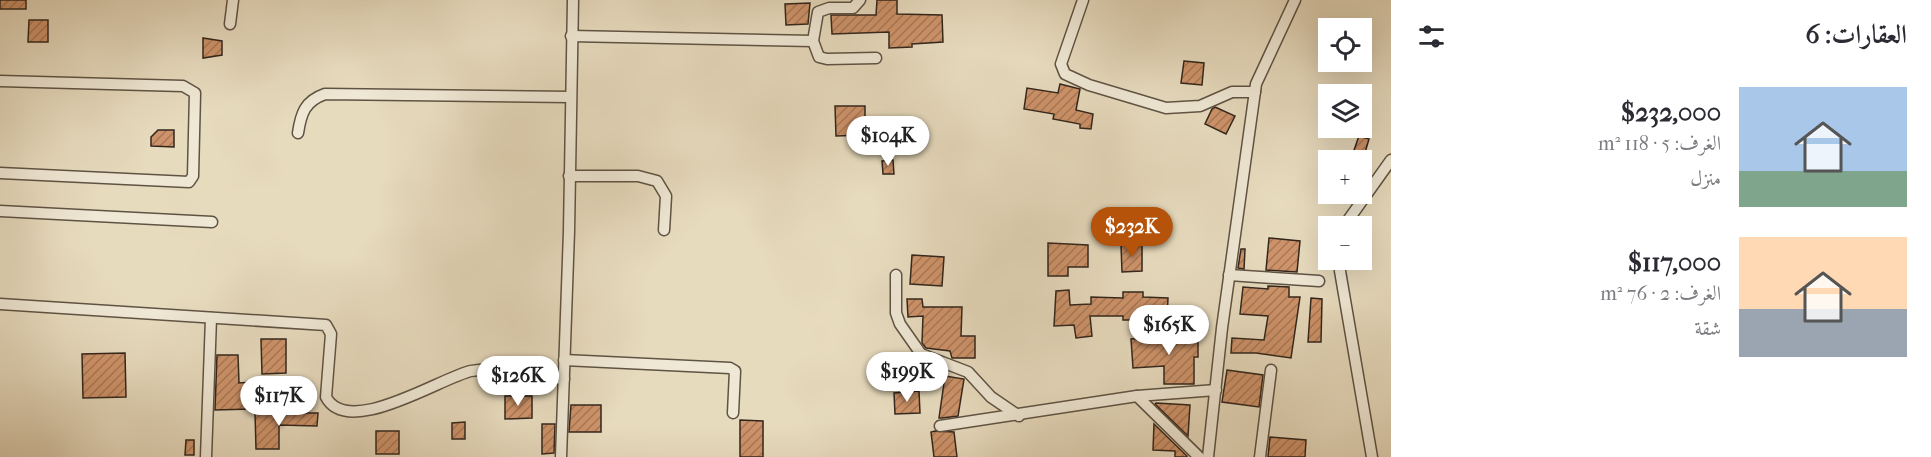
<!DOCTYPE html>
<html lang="ar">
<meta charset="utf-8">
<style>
body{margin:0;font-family:"IM FELL French Canon",Amiri,serif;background:#f2f2f3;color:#2b2b33;direction:rtl;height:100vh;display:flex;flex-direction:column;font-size:22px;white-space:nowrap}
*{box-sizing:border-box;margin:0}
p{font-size:20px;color:#7c7c81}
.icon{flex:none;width:33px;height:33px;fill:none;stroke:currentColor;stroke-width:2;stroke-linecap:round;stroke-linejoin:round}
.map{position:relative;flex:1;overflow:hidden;direction:ltr}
.side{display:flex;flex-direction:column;background:#fff;width:540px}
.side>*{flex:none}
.fabs{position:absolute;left:1318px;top:18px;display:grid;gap:12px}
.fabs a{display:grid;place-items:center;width:54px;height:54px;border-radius:0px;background:#fff;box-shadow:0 6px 24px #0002;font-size:30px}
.price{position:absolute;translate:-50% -51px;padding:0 14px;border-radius:21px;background:#fff;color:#222;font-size:20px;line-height:39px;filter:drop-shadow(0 2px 3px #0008)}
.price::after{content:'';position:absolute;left:50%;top:36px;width:18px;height:14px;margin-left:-9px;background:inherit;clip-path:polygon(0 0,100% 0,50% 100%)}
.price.on{background:#b45309;color:#fff}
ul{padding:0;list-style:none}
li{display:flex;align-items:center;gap:18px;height:150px;padding:0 24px}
li span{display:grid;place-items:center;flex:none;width:168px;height:120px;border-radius:0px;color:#555}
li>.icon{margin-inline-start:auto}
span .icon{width:72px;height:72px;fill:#fffc;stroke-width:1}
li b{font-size:26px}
h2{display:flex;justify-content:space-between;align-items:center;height:72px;padding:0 24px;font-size:26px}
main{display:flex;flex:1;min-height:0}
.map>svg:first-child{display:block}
.building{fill:url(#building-hatch);stroke:#32261c;stroke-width:1.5}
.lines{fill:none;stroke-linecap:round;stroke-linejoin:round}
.minor-casing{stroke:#5f5344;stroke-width:13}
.minor{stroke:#efe8d5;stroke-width:10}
</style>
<main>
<section class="side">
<h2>العقارات: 6<svg class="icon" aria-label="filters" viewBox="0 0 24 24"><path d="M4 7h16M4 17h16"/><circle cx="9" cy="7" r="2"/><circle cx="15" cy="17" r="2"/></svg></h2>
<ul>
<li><span style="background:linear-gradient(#a9c7e8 70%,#7fa58c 0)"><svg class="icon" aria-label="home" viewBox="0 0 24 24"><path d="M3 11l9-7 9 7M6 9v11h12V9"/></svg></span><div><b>$232,000</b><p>الغرف: 5 · 118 m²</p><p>منزل</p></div></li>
<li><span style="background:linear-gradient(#ffd9b3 60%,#9aa5b1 0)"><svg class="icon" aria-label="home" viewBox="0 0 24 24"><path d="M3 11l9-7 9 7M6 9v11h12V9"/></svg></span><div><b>$117,000</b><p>الغرف: 2 · 76 m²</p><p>شقة</p></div></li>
</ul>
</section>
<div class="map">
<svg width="1391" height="457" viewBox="0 0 1391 457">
<defs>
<pattern id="building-hatch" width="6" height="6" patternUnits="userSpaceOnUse" patternTransform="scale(1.5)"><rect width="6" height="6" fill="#ce936a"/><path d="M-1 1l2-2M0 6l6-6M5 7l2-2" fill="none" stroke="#a87856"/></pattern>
</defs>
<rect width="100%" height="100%" fill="#e7dbbe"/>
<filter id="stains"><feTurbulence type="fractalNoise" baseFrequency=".00333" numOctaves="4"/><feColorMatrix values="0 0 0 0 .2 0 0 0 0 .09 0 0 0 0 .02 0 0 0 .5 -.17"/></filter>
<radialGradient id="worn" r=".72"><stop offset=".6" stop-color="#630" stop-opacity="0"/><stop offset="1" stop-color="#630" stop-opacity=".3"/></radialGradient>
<!-- building -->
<g class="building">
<rect x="0" y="0" width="26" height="9"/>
<path d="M 877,0 L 897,0 L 897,14 L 942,15 L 943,42 L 912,44 L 912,47 L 889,48 L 889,32 L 832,34 L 831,15 L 876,15 Z"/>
<path d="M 810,3 L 808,24 L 786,25 L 785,4 Z"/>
<path d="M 29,20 L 48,20 L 48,42 L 28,42 Z"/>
<path d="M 203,38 L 222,41 L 222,55 L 203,58 Z"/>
<path d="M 1184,61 L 1204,63 L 1202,85 L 1181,83 Z"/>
<path d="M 1060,84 L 1080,89 L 1076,110 L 1093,114 L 1091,129 L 1080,128 L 1080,124 L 1053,119 L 1054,114 L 1024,109 L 1027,88 L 1058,93 Z"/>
<path d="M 835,106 L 865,106 L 865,135 L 836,136 Z"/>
<path d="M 1215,107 L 1235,116 L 1226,134 L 1205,124 L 1212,109 Z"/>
<path d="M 158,130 L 174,130 L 174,147 L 151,146 L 151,137 Z"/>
<path d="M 1359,136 L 1369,139 L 1364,156 L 1353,153 Z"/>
<path d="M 893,160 L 894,174 L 883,174 L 882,161 Z"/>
<path d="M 1269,238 L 1300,241 L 1297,272 L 1266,270 Z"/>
<path d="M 1048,243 L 1088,245 L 1088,267 L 1068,267 L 1068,276 L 1048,276 Z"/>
<path d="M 1121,245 L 1142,245 L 1142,271 L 1122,272 Z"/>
<path d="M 1241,249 L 1245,249 L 1244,269 L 1238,268 Z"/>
<path d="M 912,255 L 944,257 L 942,286 L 910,284 Z"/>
<path d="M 1268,286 L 1289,287 L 1289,297 L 1300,297 L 1291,358 L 1256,353 L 1231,353 L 1232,338 L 1264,340 L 1268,316 L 1240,314 L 1243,287 L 1268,289 Z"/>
<path d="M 1069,290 L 1070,305 L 1091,304 L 1091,297 L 1123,298 L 1123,292 L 1143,292 L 1143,297 L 1168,298 L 1167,320 L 1123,320 L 1123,316 L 1090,316 L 1092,336 L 1076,338 L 1074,325 L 1054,326 L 1056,291 Z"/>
<path d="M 1311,298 L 1322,299 L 1321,342 L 1308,342 Z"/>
<path d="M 907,299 L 922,299 L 923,307 L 962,307 L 961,336 L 975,336 L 975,358 L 952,358 L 950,351 L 926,348 L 922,343 L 923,316 L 908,317 Z"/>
<path d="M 1168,332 L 1198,332 L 1198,357 L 1194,357 L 1194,384 L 1164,384 L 1164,366 L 1133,368 L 1131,339 L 1168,337 Z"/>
<path d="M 261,339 L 286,339 L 286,373 L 262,374 Z"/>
<path d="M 125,353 L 126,397 L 83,398 L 82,354 Z"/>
<path d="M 217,355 L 238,355 L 239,383 L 251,382 L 252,409 L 215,410 Z"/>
<path d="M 888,357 L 914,357 L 916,369 L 912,369 L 912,376 L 889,376 Z"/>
<path d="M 1227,370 L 1263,375 L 1259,407 L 1222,402 Z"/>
<path d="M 945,376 L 964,379 L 958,416 L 942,418 L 939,418 Z"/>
<path d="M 919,391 L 920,413 L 895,414 L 894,393 Z"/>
<path d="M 505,396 L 532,396 L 532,418 L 505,419 Z"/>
<path d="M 1156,403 L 1190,405 L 1188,436 L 1155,404 Z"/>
<path d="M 571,405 L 601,405 L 601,432 L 569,432 Z"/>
<path d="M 255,413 L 318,413 L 317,426 L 279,425 L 279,449 L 256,449 Z"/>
<path d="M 740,420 L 763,421 L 763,457 L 740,457 Z"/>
<path d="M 465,422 L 465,439 L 452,439 L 452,423 Z"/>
<path d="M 542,424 L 555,424 L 554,453 L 542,454 Z"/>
<path d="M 1154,424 L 1187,456 L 1187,457 L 1175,457 L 1175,451 L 1153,450 Z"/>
<rect x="376" y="431" width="23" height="23"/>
<path d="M 935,431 L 954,432 L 957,457 L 934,457 L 931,432 Z"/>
<path d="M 1270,437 L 1306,440 L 1305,457 L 1268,457 Z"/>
<path d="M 186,440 L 194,440 L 194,455 L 185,455 Z"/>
</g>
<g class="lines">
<defs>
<g id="minor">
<path d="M 860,0 L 853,8 L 829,8 L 818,12 L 813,41 L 819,57 L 827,59 L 876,58"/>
<path d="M 1083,0 L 1061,64 L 1065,74 L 1089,85 L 1166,108 L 1200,106 L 1232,92 L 1255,92"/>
<path d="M 230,24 L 233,0"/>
<path d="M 571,36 L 813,41"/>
<path d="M 0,81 L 183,86 L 195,93 L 193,176 L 189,182 L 0,173"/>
<path d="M 298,133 C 301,113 305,101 325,94 L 570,97"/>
<path d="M 569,176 L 638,176 L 657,181 L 666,196 L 664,230"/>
<path d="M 0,211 L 212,222"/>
<path d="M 1344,226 L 1391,160"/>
<path d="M 1341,260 L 1340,271 L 1372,457"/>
<path d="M 896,275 L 896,313 L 900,324 L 921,354 L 968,372 L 991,397 L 1019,416"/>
<path d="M 1229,275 L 1319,281"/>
<path d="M 0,304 L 326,325 L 331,334 L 326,397 C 348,439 442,377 471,371 C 497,366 537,376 564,379"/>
<path d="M 564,360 L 730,368 L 735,371 L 733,413"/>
<path d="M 1137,396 L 1199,457"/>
<path d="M 940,426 L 1137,396 L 1216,390"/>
<path d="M 206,457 L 211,318"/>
<path d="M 561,457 L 569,231 L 573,0"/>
<path d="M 1208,457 L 1222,328 L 1256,84 L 1295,0"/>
<path d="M 1260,457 L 1271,370"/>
</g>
</defs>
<!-- minor casing -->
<use href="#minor" class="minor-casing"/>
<!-- minor -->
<use href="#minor" class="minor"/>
</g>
<rect width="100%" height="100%" filter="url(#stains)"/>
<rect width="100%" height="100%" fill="url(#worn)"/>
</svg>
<div class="fabs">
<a><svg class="icon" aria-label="locate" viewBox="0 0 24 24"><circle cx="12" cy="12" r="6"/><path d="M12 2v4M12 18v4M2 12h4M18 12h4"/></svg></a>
<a><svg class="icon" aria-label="layers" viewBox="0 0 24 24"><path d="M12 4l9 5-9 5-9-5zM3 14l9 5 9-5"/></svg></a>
<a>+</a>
<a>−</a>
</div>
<b class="price" style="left:888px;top:167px">$104K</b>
<b class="price on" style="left:1132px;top:258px">$232K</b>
<b class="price" style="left:1169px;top:356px">$165K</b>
<b class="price" style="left:907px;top:403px">$199K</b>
<b class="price" style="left:518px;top:407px">$126K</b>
<b class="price" style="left:279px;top:427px">$117K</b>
</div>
</main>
